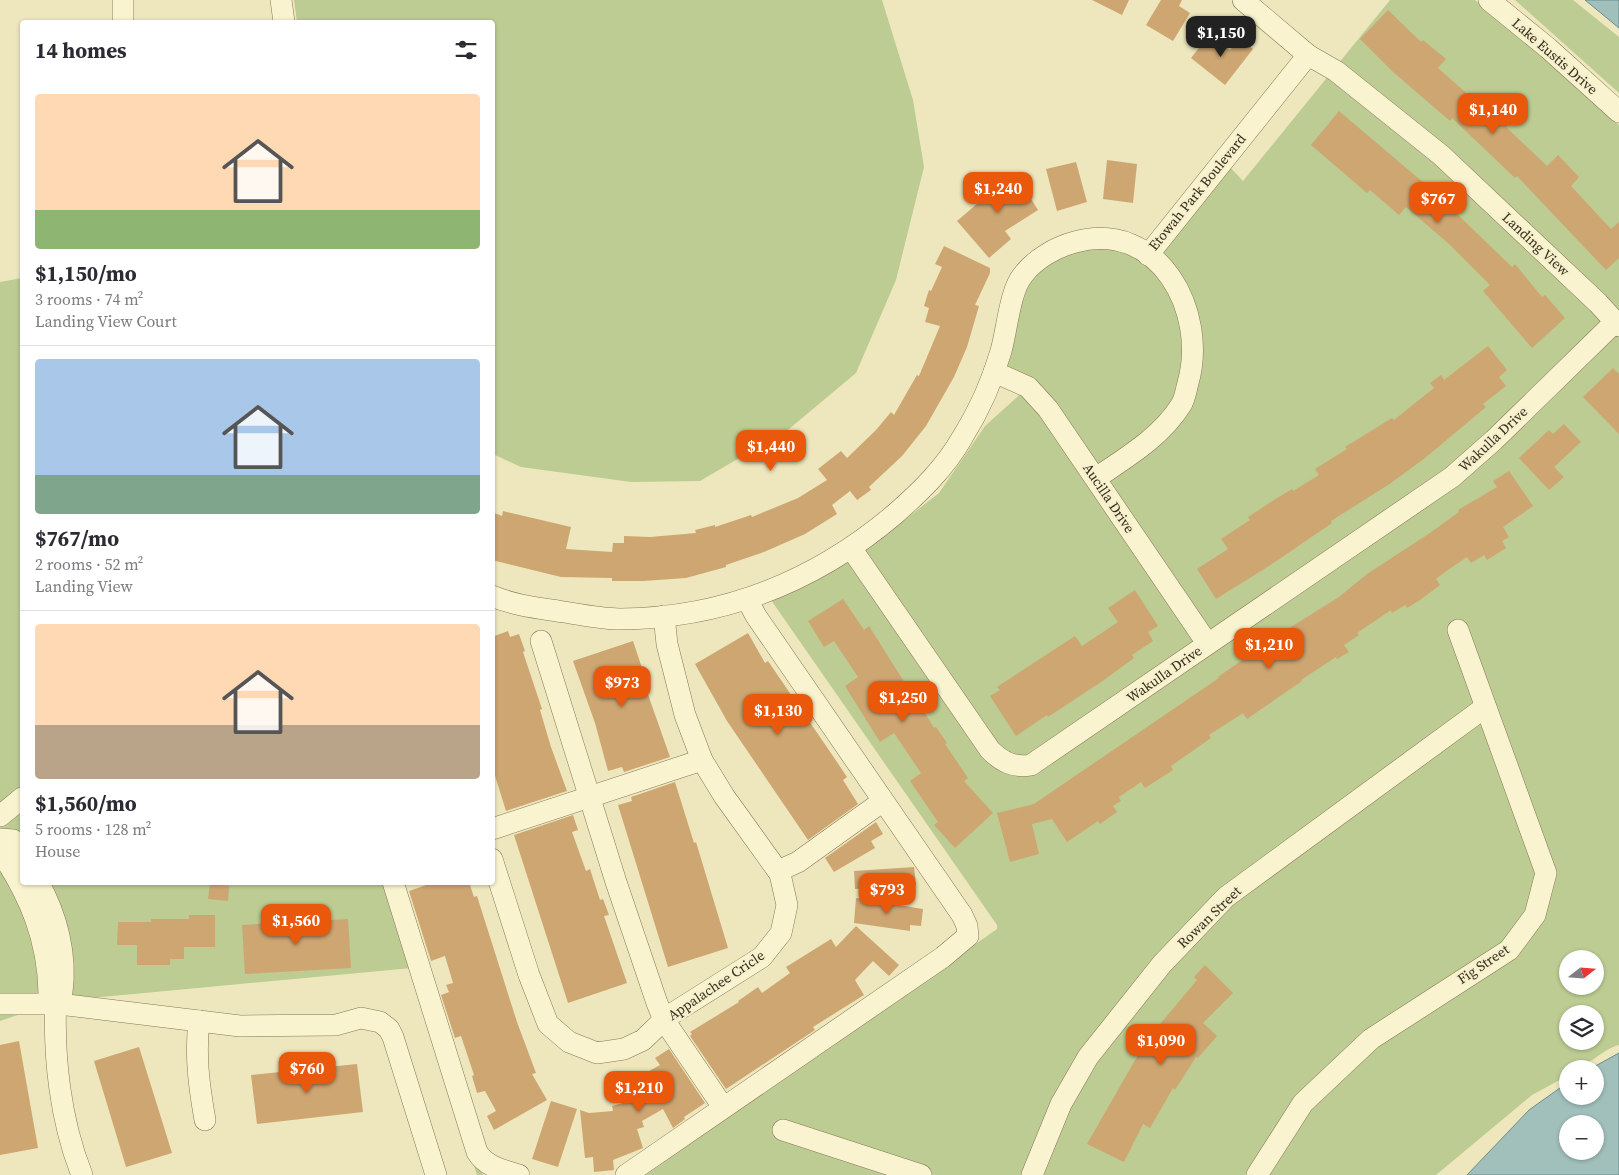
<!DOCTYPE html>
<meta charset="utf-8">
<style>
body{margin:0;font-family:"Source Serif 4",serif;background:#f2f2f3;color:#2b2b33;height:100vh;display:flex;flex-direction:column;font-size:19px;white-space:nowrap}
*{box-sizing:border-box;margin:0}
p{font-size:16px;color:#7c7c81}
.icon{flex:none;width:28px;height:28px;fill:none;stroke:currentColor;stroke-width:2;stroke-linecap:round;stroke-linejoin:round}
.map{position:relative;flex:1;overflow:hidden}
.drawer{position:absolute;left:20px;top:20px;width:475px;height:865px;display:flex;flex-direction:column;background:#fff;border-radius:5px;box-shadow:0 1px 4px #0004}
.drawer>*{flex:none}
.needle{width:32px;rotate:73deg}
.controls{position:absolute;left:1559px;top:950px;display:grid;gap:10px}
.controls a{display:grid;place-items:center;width:45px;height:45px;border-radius:50%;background:#fff;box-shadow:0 1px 4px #0004;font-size:25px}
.price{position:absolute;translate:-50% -42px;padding:0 11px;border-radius:10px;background:#ea580c;color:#fff;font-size:16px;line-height:32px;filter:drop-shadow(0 1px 2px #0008)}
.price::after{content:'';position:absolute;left:50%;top:30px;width:15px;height:11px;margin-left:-8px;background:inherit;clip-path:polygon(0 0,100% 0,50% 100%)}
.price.selected{background:#222;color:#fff}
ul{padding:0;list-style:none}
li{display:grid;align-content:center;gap:10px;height:265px;padding:0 15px}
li+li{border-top:1px solid #e1e1e2}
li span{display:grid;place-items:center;height:155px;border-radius:5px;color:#555}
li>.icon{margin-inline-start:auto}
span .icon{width:90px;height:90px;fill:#fffc;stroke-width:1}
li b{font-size:21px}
h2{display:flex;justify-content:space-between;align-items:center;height:60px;padding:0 15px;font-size:21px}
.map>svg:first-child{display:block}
.green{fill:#bccc92;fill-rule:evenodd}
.water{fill:#a1c0bb;stroke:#698d8a;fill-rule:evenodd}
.building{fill:#cea672}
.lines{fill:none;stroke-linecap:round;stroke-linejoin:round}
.minor-casing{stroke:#877756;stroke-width:22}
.minor{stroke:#f9f3d0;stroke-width:21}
.labels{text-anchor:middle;stroke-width:4.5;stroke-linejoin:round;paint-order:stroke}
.street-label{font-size:14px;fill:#362c1b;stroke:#f6f0cd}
</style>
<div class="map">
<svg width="1619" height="1175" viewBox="0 0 1619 1175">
<rect width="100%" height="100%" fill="#eee7bd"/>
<!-- green -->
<g class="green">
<path d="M 294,0 L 882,0 L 913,100 L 924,167 L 896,280 L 856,373 L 789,429 L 700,481 L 631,482 L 521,467 L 493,454 L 492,22 L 297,22 Z"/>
<path d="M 1390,0 L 1475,0 L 1541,54 L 1619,125 L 1619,1045 C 1600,1050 1588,1069 1568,1069 L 1567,1076 L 1532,1095 L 1436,1175 L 646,1175 L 997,929 L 997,925 L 771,600 L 853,560 L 939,493 L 985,426 L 1025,390 L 988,359 L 1014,293 L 1061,245 L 1150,250 L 1227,164 L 1243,181 ZM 1568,959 L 1595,959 L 1595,986 L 1568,986 ZM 1568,1014 L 1595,1014 L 1595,1041 L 1568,1041 Z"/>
<path d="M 1515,0 L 1573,0 L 1619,37 L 1619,93 Z"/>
<path d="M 22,278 L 22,788 L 0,805 L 0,282 Z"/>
<path d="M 22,809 L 22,882 L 389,883 L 483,1175 L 477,1175 L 415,972 L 412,968 L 59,1001 L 0,1021 L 0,826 Z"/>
</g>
<!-- water -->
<g class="water">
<path d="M 1585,0 L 1619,0 L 1619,28 Z"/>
<path d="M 1619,1053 L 1619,1175 L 1467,1175 L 1529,1110 L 1567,1083 L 1568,1096 L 1595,1096 L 1595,1069 L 1590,1069 ZM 1568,1124 L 1595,1124 L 1595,1151 L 1568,1151 Z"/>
</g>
<!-- building -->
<g class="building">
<path d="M 1092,0 L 1129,0 L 1122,15 Z"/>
<path d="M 1161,0 L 1182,0 L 1179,6 L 1190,13 L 1173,41 L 1146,25 Z"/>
<path d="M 1388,10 L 1421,42 L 1423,40 L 1446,59 L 1438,68 L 1482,107 L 1493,96 L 1514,119 L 1506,127 L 1547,166 L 1558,155 L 1579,177 L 1571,186 L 1611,229 L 1619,222 L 1619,258 L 1606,270 L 1517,176 L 1515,178 L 1452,118 L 1450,121 L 1392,71 L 1360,39 Z"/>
<path d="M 1210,34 L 1230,50 L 1239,38 L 1253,49 L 1225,85 L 1191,58 Z"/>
<path d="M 1339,111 L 1431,189 L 1512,267 L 1515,264 L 1542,297 L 1545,295 L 1565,318 L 1532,348 L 1483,291 L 1490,285 L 1449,244 L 1406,207 L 1399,215 L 1370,190 L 1367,193 L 1311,145 Z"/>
<path d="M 1107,160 L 1137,164 L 1133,203 L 1103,199 Z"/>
<path d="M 1076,162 L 1087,202 L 1057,211 L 1046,169 Z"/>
<path d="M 1016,175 L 1038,210 L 1005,231 L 1011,239 L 989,258 L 957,221 L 991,192 L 986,185 L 1001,176 L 1005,181 Z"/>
<path d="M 944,246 L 990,268 L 990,273 L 975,305 L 979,306 L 967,347 L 954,377 L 926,426 L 902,456 L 869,487 L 871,490 L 857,500 L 850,491 L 832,505 L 837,514 L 805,534 L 764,552 L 726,565 L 726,567 L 686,578 L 643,581 L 612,581 L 612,578 L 561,577 L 492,560 L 492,512 L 502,516 L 503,511 L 571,527 L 566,549 L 612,552 L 613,543 L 624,543 L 624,536 L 650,537 L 696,533 L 695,530 L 715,525 L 715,527 L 751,515 L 752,517 L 798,498 L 827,480 L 818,469 L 841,451 L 847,458 L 876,430 L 891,412 L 894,415 L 917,375 L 919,376 L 940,326 L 925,322 L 929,308 L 924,306 L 929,290 L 931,291 L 942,267 L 935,264 Z"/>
<path d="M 1488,346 L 1507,370 L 1499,377 L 1506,386 L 1483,404 L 1486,407 L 1425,458 L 1391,483 L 1331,521 L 1332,523 L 1272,564 L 1216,599 L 1197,569 L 1228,549 L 1221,539 L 1250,520 L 1248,517 L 1274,500 L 1292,489 L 1293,491 L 1319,475 L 1315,469 L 1347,449 L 1345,447 L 1392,418 L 1394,420 L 1434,388 L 1430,383 L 1441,375 L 1444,380 Z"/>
<path d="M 1613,368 L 1619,374 L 1619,434 L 1583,397 Z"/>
<path d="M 1564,424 L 1581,442 L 1554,467 L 1564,477 L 1549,490 L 1519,458 L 1549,430 L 1553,434 Z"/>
<path d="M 1509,471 L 1533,506 L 1503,527 L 1509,537 L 1502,541 L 1506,548 L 1487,560 L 1484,555 L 1471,563 L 1467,557 L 1445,572 L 1436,579 L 1440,585 L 1420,600 L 1407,608 L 1405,605 L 1392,613 L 1391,610 L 1357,633 L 1359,635 L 1344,645 L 1349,652 L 1337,659 L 1336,657 L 1301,680 L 1302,681 L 1247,719 L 1243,713 L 1209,735 L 1211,738 L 1171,766 L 1173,770 L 1145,788 L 1141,782 L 1119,797 L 1121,801 L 1113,806 L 1117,812 L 1100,824 L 1098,821 L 1067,842 L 1052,819 L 1032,824 L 1039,854 L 1010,862 L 997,813 L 1034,804 L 1100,759 L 1219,678 L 1218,677 L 1278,635 L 1339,597 L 1367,574 L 1427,535 L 1459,512 L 1458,510 L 1497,487 L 1493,481 Z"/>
<path d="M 1135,590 L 1158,626 L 1148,632 L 1153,641 L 1132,655 L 1134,658 L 1104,680 L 1048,717 L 1047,715 L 1016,736 L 990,696 L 1000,690 L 997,687 L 1075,636 L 1082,646 L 1118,622 L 1108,608 Z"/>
<path d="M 843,599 L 864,630 L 869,626 L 908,688 L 909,687 L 934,728 L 936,727 L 947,743 L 945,744 L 968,778 L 964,781 L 993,813 L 955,848 L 934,825 L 938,822 L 910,781 L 921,773 L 894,733 L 880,742 L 845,686 L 858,677 L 834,641 L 824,647 L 808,621 Z"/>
<path d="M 508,631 L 510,637 L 519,634 L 525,651 L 523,652 L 542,709 L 540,710 L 551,747 L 567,791 L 506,811 L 492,766 L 492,637 Z"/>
<path d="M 748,633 L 765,663 L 768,661 L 837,762 L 847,777 L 843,780 L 858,804 L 808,840 L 727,721 L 695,664 Z"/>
<path d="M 633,641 L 642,668 L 639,669 L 670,757 L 624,772 L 622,767 L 608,771 L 595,723 L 573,661 Z"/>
<path d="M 675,782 L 694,843 L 696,842 L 728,948 L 668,967 L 618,805 L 632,801 L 631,797 Z"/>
<path d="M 573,815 L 578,830 L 572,832 L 586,871 L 590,869 L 600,900 L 603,899 L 609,915 L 604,916 L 627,983 L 568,1003 L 514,835 Z"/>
<path d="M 876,822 L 883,834 L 871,841 L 875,848 L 834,872 L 825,858 Z"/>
<path d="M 914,867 L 916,885 L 855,889 L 854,871 Z"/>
<path d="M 435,882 L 469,882 L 474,897 L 477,896 L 517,1022 L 536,1073 L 532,1074 L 547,1100 L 494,1130 L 487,1116 L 496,1111 L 485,1091 L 477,1093 L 472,1076 L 474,1075 L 461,1036 L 455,1038 L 441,995 L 449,992 L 446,985 L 453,983 L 445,956 L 431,961 L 409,891 Z"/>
<path d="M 210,884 L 229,886 L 228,901 L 208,899 Z"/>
<path d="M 856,898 L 923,909 L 921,926 L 910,925 L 910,931 L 854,923 Z"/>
<path d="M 189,915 L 215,915 L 215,947 L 184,947 L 184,959 L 170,959 L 170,965 L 137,965 L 137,945 L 117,945 L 118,922 L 151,922 L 151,919 L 189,919 Z"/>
<path d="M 348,919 L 351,968 L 245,974 L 242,925 Z"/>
<path d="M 856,926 L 899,965 L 889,976 L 873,961 L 855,980 L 864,995 L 813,1027 L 815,1030 L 726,1089 L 690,1036 L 692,1034 L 690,1032 L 739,1002 L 738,1001 L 758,987 L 762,993 L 790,973 L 786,967 L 831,939 L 836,947 Z"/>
<path d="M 1205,965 L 1233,993 L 1203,1023 L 1217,1036 L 1198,1058 L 1196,1057 L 1175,1090 L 1173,1088 L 1150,1128 L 1143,1124 L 1124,1162 L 1087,1144 L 1146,1041 L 1197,980 L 1194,977 Z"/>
<path d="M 19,1041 L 38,1148 L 0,1155 L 0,1045 Z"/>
<path d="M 139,1047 L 172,1153 L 126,1167 L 94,1061 Z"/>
<path d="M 669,1049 L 705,1103 L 684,1117 L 685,1119 L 673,1128 L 663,1109 L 642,1121 L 644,1127 L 637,1129 L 643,1148 L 613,1160 L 614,1170 L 594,1172 L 593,1157 L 585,1158 L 580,1110 L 589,1113 L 613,1111 L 612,1106 L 623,1103 L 621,1097 L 641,1090 L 635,1079 L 660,1065 L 655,1058 Z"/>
<path d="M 357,1064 L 363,1112 L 257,1124 L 251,1075 Z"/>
<path d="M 551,1101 L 577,1109 L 558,1167 L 532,1159 Z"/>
</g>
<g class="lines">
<defs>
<g id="minor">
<path d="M 281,0 L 284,22"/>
<path d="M 1243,0 L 1308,55 L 1336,71 L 1441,155 L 1598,303 L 1619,326"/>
<path d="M 1489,0 L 1548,48 L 1619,112"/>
<path d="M 123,22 L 123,0"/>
<path d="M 1148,255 L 1308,55"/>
<path d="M 994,372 L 1028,387 L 1048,409 L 1207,643"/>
<path d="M 851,548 L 990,750 C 1002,762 1014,768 1031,765 L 1452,477 L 1494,440 L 1615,322"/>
<path d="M 492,596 C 516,606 539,608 564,612 C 582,615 602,619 620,619 C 724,618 816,581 895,514 C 920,492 945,468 962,438 C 979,411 992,382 1001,351 C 1007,330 1010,290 1023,275 C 1035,259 1056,247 1075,242 C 1159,219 1208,312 1188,383 C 1186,390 1185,399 1181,405 C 1161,437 1127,457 1096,478"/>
<path d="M 541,641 L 616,882 L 657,1003 L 664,1020 L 723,1107"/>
<path d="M 0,816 L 22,798"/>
<path d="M 492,829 L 702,760"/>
<path d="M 0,839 L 13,840 L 22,855"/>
<path d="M 0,851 C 30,896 48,939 49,993 L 56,996"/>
<path d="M 492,859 L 529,975 L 548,1024 L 569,1042 L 597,1053 L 624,1049 L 643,1040 L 667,1017 L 762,957 L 781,933 L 787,905 L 780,874 L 724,796 L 702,760 L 685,715 L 667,644 L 664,616"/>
<path d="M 778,871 L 798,862 L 883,801"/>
<path d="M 38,882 C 57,915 67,956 62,992 L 56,996"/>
<path d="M 393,882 L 477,1152 C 486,1167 503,1170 519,1175"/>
<path d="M 56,996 C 53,1055 60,1120 82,1175"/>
<path d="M 0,1004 L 59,1004 L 240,1026 L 336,1025 L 361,1018 L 380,1022 L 389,1029 L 393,1037 L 436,1175"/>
<path d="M 199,1021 C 195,1056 199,1086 205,1120"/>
<path d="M 783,1130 L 921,1175"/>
<path d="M 626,1175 L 943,957 L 968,936 L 967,926 L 962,915 L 756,616 L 747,599"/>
<path d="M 1032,1175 L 1061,1104 L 1088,1057 L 1162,964 L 1226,897 L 1484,708"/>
<path d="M 1257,1175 L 1303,1103 L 1371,1039 L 1509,950 L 1535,915 L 1546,873 L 1458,630"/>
</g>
</defs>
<!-- minor casing -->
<use href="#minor" class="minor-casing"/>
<!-- minor -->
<use href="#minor" class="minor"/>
</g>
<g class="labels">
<!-- street labels -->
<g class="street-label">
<text transform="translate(1555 56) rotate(41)" y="5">Lake Eustis Drive</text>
<text transform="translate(1197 192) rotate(-51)" y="5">Etowah Park Boulevard</text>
<text transform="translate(1536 244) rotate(43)" y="5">Landing View</text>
<text transform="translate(1493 439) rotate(-43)" y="5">Wakulla Drive</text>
<text transform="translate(1109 498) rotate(56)" y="5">Aucilla Drive</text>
<text transform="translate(1164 674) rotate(-35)" y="5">Wakulla Drive</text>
<text transform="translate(1209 917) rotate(-44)" y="5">Rowan Street</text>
<text transform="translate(1483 964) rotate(-34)" y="5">Fig Street</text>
<text transform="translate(716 985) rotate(-34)" y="5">Appalachee Cricle</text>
</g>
</g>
</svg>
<div class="controls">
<a><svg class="needle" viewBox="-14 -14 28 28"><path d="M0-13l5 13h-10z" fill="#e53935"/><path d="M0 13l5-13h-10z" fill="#7c7c81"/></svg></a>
<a><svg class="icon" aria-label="layers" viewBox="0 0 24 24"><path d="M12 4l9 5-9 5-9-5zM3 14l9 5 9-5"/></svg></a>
<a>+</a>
<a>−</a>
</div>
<b class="price selected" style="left:1221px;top:58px">$1,150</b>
<b class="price" style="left:1493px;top:135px">$1,140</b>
<b class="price" style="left:998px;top:214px">$1,240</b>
<b class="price" style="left:1438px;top:224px">$767</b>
<b class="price" style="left:771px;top:472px">$1,440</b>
<b class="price" style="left:1269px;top:670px">$1,210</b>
<b class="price" style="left:622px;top:708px">$973</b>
<b class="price" style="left:903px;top:723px">$1,250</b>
<b class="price" style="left:778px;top:736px">$1,130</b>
<b class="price" style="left:887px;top:915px">$793</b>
<b class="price" style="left:296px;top:946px">$1,560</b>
<b class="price" style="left:1161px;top:1066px">$1,090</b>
<b class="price" style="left:307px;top:1094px">$760</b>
<b class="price" style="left:639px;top:1113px">$1,210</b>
<section class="drawer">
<h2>14 homes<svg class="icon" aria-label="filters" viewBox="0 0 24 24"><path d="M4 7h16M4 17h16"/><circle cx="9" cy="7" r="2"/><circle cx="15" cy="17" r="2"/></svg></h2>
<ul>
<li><span style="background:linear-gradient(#ffd9b3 75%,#8fb573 0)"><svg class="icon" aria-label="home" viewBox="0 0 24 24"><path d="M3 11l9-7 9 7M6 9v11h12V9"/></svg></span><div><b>$1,150/mo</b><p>3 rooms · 74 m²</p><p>Landing View Court</p></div></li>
<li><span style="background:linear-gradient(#a9c7e8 75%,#7fa58c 0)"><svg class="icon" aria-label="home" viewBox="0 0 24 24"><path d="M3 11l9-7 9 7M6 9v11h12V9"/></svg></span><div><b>$767/mo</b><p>2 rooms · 52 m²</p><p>Landing View</p></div></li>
<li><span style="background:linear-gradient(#ffd9b3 65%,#b9a48a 0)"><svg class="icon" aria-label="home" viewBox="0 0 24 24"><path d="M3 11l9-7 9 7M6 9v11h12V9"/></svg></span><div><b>$1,560/mo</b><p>5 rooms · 128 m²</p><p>House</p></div></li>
</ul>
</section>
</div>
